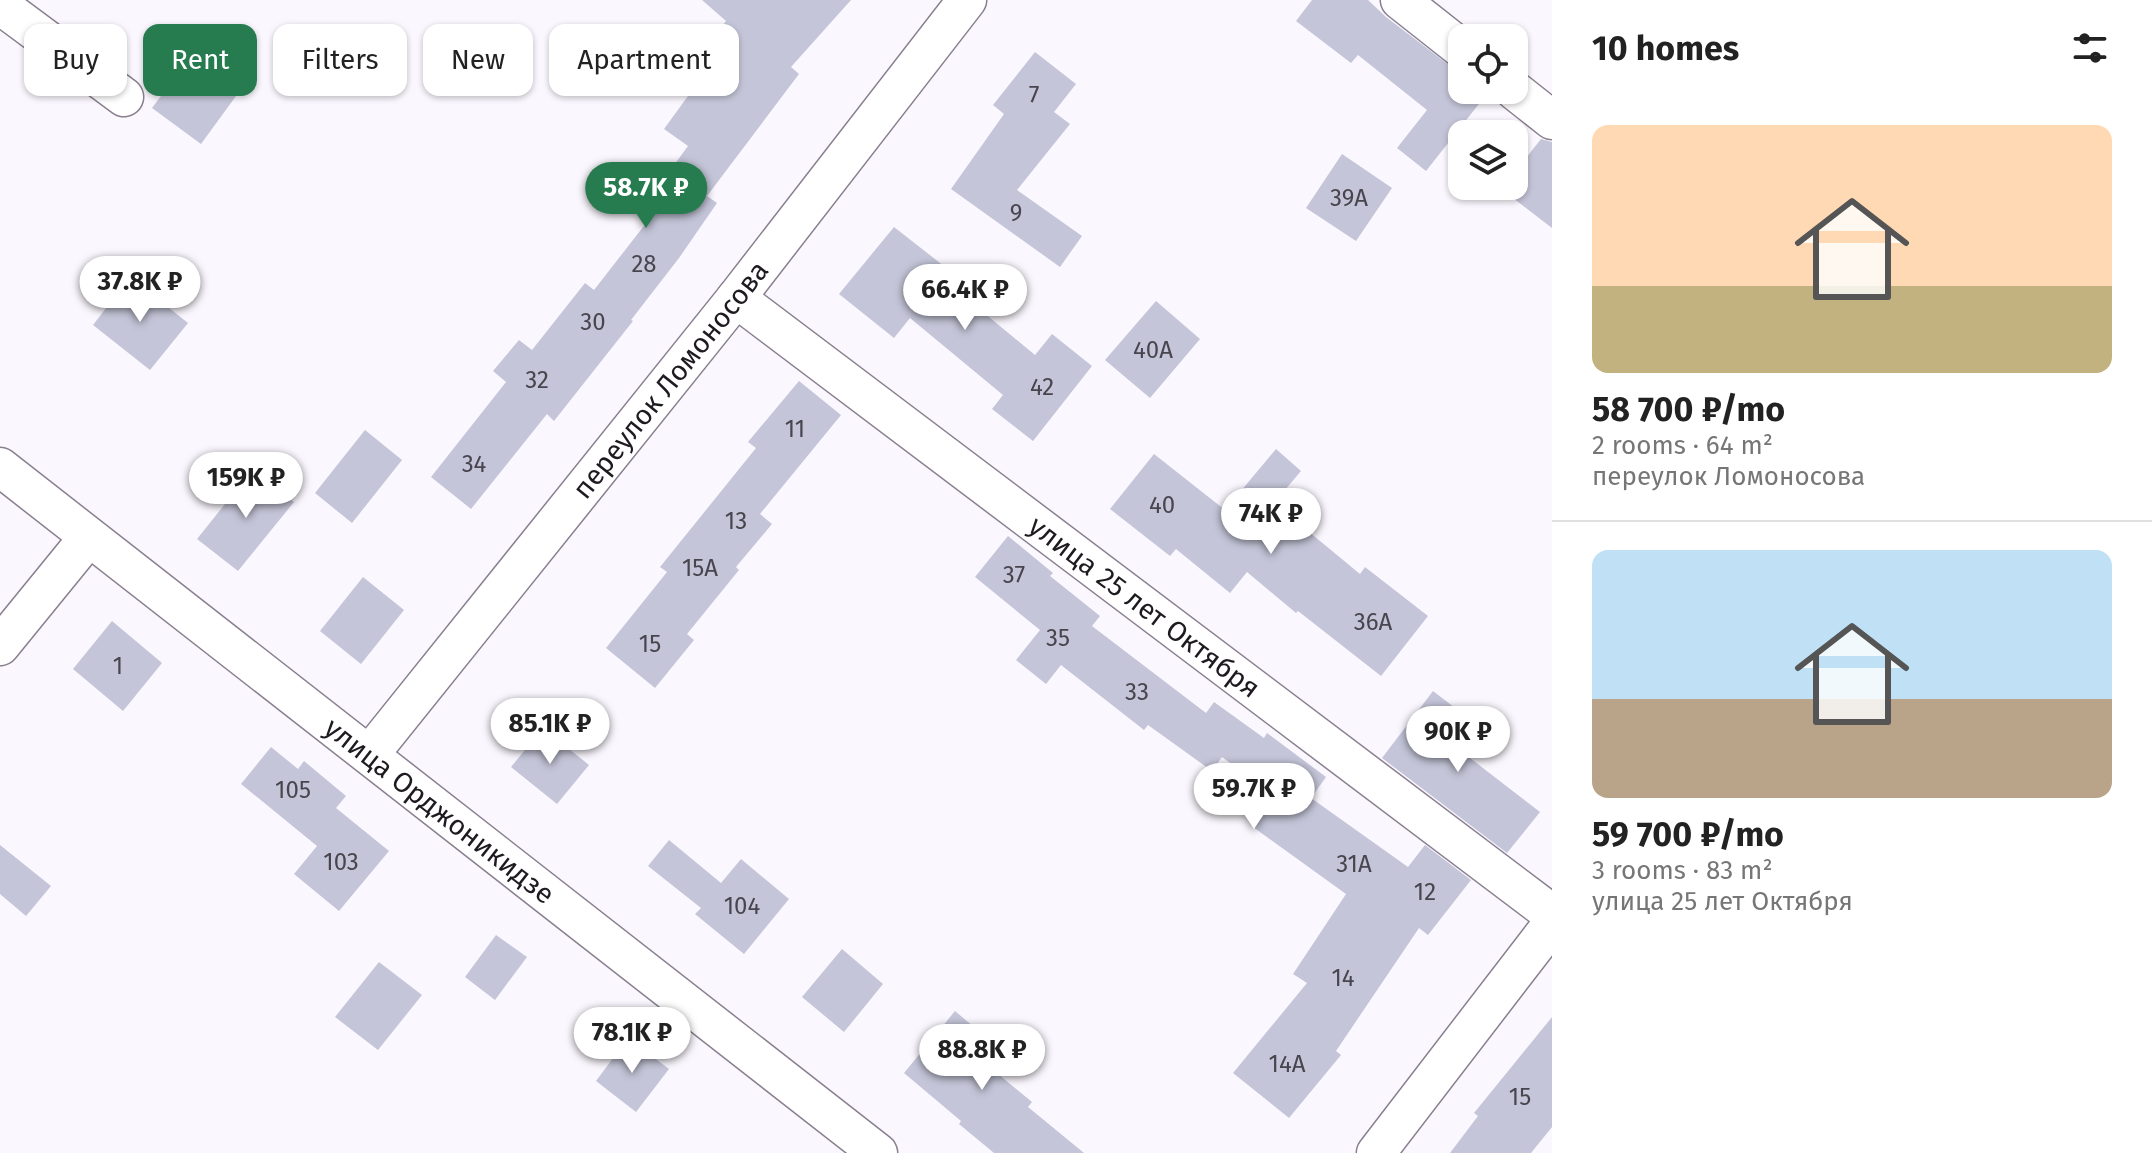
<!DOCTYPE html>
<meta charset="utf-8">
<style>
body{margin:0;font-family:"Fira Sans",sans-serif;background:#f2f2f2;color:#222;height:100vh;display:flex;flex-direction:column;font-size:30px;white-space:nowrap}
*{box-sizing:border-box;margin:0}
p{font-size:26px;color:#767676}
.icon{flex:none;width:44px;height:44px;fill:none;stroke:currentColor;stroke-width:2;stroke-linecap:round;stroke-linejoin:round}
.map{position:relative;flex:1;overflow:hidden}
.side{display:flex;flex-direction:column;background:#fff;width:600px}
.side>*{flex:none}
.guide{position:absolute;left:24px;top:24px;width:760px;height:72px;display:flex;gap:16px}
.buttons{position:absolute;left:1448px;top:24px;display:grid;gap:16px}
.buttons a{display:grid;place-items:center;width:80px;height:80px;border-radius:16px;background:#fff;box-shadow:0 2px 6px #0004;font-size:40px}
.price{position:absolute;translate:-50% -68px;padding:0 18px;border-radius:28px;background:#fff;color:#222;font-size:26px;line-height:52px;filter:drop-shadow(0 2px 4px #0008)}
.price::after{content:'';position:absolute;left:50%;top:48px;width:24px;height:18px;margin-left:-12px;background:inherit;clip-path:polygon(0 0,100% 0,50% 100%)}
.price.selected{background:#267c4f;color:#fff}
ul{padding:0;list-style:none}
li{display:grid;align-content:center;gap:16px;height:424px;padding:0 40px}
li+li{border-top:2px solid #e0e0e0}
li span{display:grid;place-items:center;height:248px;border-radius:16px;color:#555}
li>.icon{margin-inline-start:auto}
span .icon{width:144px;height:144px;fill:#fffc;stroke-width:1}
li b{font-size:34px}
h2{display:flex;justify-content:space-between;align-items:center;height:96px;padding:0 40px;font-size:34px}
.chip{padding:0 28px;border-radius:16px;background:#fff;box-shadow:0 2px 6px #0004;font-size:28px;line-height:72px}
.chip.selected{background:#267c4f;color:#fff}
main{display:flex;flex:1;min-height:0}
.map>svg:first-child{display:block}
.building{fill:#c4c5d8}
.lines{fill:none;stroke-linecap:round;stroke-linejoin:round}
.minor-casing{stroke:#897f8f;stroke-width:41}
.minor{stroke:#fff;stroke-width:38}
.labels{text-anchor:middle;stroke-width:6;stroke-linejoin:round;paint-order:stroke}
.number-label{font-size:24px;fill:#48454e}
.street-label{font-size:28px;fill:#1e1a20;stroke:#fbf7fe}
</style>
<main>
<div class="map">
<svg width="1552" height="1153" viewBox="0 0 1552 1153">
<rect width="100%" height="100%" fill="#fbf7fe"/>
<!-- building -->
<g class="building">
<path d="M 702,0 L 851,0 L 791,67 L 799,74 L 707,196 L 717,203 L 679,258 L 631,320 L 633,321 L 554,421 L 547,414 L 471,509 L 431,477 L 506,382 L 493,371 L 519,340 L 532,350 L 585,283 L 594,290 L 654,213 L 644,206 L 688,146 L 664,129 L 709,67 L 697,57 L 726,21 Z"/>
<path d="M 1312,0 L 1368,0 L 1386,17 L 1462,75 L 1462,90 L 1480,90 L 1486,95 L 1426,171 L 1397,148 L 1427,110 L 1358,55 L 1351,63 L 1296,21 Z"/>
<path d="M 196,49 L 244,85 L 201,144 L 152,108 Z"/>
<path d="M 1035,52 L 1076,84 L 1054,112 L 1070,124 L 1017,190 L 1082,236 L 1060,267 L 951,189 L 1004,114 L 993,105 Z"/>
<path d="M 1541,139 L 1552,142 L 1552,228 L 1501,189 L 1504,186 L 1514,186 L 1514,173 Z"/>
<path d="M 1342,154 L 1392,188 L 1356,241 L 1306,208 Z"/>
<path d="M 894,227 L 949,270 L 942,278 L 1035,355 L 1052,334 L 1092,366 L 1033,441 L 992,409 L 1003,395 L 910,318 L 894,338 L 839,294 Z"/>
<path d="M 130,277 L 188,323 L 150,370 L 93,325 Z"/>
<path d="M 1156,301 L 1200,339 L 1150,398 L 1105,360 Z"/>
<path d="M 799,381 L 841,415 L 760,514 L 772,524 L 736,567 L 739,570 L 687,634 L 694,640 L 655,688 L 606,648 L 667,572 L 660,567 L 756,448 L 748,442 Z"/>
<path d="M 365,430 L 402,460 L 352,523 L 315,493 Z"/>
<path d="M 1276,449 L 1301,471 L 1274,503 L 1360,574 L 1365,567 L 1428,616 L 1381,676 L 1298,611 L 1296,613 L 1247,572 L 1230,593 L 1176,549 L 1170,556 L 1110,509 L 1154,454 L 1225,510 Z"/>
<path d="M 253,469 L 294,502 L 238,571 L 197,539 Z"/>
<path d="M 1008,536 L 1053,573 L 1050,576 L 1100,616 L 1092,626 L 1206,713 L 1214,702 L 1264,738 L 1267,733 L 1326,777 L 1311,798 L 1408,867 L 1425,845 L 1471,880 L 1428,935 L 1419,928 L 1336,1051 L 1341,1055 L 1289,1118 L 1233,1073 L 1307,983 L 1293,974 L 1346,894 L 1253,827 L 1278,798 L 1222,757 L 1212,771 L 1148,725 L 1144,730 L 1061,665 L 1046,684 L 1016,660 L 1040,630 L 975,577 Z"/>
<path d="M 363,577 L 404,610 L 361,664 L 320,631 Z"/>
<path d="M 112,621 L 162,663 L 123,711 L 73,669 Z"/>
<path d="M 1433,691 L 1476,724 L 1457,748 L 1540,812 L 1507,853 L 1382,758 Z"/>
<path d="M 543,728 L 589,765 L 557,804 L 511,767 Z"/>
<path d="M 271,747 L 298,769 L 304,761 L 346,796 L 336,808 L 389,851 L 339,911 L 294,874 L 317,846 L 241,784 Z"/>
<path d="M 669,840 L 721,883 L 741,859 L 789,899 L 744,954 L 695,914 L 701,908 L 648,866 Z"/>
<path d="M 0,845 L 51,886 L 26,916 L 0,894 Z"/>
<path d="M 496,935 L 527,957 L 495,1000 L 465,977 Z"/>
<path d="M 842,949 L 883,984 L 844,1032 L 802,997 Z"/>
<path d="M 379,962 L 422,995 L 378,1050 L 335,1017 Z"/>
<path d="M 955,1011 L 1005,1053 L 992,1069 L 1032,1102 L 1028,1107 L 1084,1153 L 994,1153 L 959,1124 L 961,1121 L 904,1073 Z"/>
<path d="M 1552,1017 L 1552,1127 L 1531,1153 L 1450,1153 L 1478,1116 L 1474,1113 Z"/>
<path d="M 628,1038 L 669,1069 L 636,1112 L 596,1081 Z"/>
</g>
<g class="lines">
<defs>
<g id="minor">
<path d="M 1400,0 L 1462,49"/>
<path d="M 0,5 L 124,97"/>
<path d="M 1514,90 L 1552,120"/>
<path id="s1" d="M 736,298 L 1552,914"/>
<path id="s2" d="M 0,467 L 878,1153"/>
<path d="M 0,646 L 88,538"/>
<path id="s3" d="M 370,754 L 736,298 L 967,0"/>
<path d="M 1376,1153 L 1552,924"/>
</g>
</defs>
<!-- minor casing -->
<use href="#minor" class="minor-casing"/>
<!-- minor -->
<use href="#minor" class="minor"/>
</g>
<g class="labels">
<!-- number labels -->
<g class="number-label">
<text x="1034" y="103">7</text>
<text x="1349" y="206">39А</text>
<text x="1016" y="221">9</text>
<text x="644" y="272">28</text>
<text x="593" y="330">30</text>
<text x="1153" y="358">40А</text>
<text x="537" y="388">32</text>
<text x="1042" y="395">42</text>
<text x="795" y="437">11</text>
<text x="474" y="472">34</text>
<text x="1162" y="513">40</text>
<text x="736" y="529">13</text>
<text x="700" y="576">15А</text>
<text x="1014" y="583">37</text>
<text x="1373" y="630">36А</text>
<text x="1058" y="646">35</text>
<text x="650" y="652">15</text>
<text x="118" y="674">1</text>
<text x="1137" y="700">33</text>
<text x="293" y="798">105</text>
<text x="341" y="870">103</text>
<text x="1354" y="872">31А</text>
<text x="1425" y="900">12</text>
<text x="742" y="914">104</text>
<text x="1343" y="986">14</text>
<text x="1287" y="1072">14А</text>
<text x="1520" y="1105">15</text>
</g>
<!-- street labels -->
<g class="street-label">
<text dy="10" stroke="none"><textPath href="#s3" startOffset="480">переулок Ломоносова</textPath></text>
<text dy="10" stroke="none"><textPath href="#s1" startOffset="512">улица 25 лет Октября</textPath></text>
<text dy="10" stroke="none"><textPath href="#s2" startOffset="558">улица Орджоникидзе</textPath></text>
</g>
</g>
</svg>
<div class="buttons">
<a><svg class="icon" aria-label="locate" viewBox="0 0 24 24"><circle cx="12" cy="12" r="6"/><path d="M12 2v4M12 18v4M2 12h4M18 12h4"/></svg></a>
<a><svg class="icon" aria-label="layers" viewBox="0 0 24 24"><path d="M12 4l9 5-9 5-9-5zM3 14l9 5 9-5"/></svg></a>
</div>
<b class="price selected" style="left:646px;top:230px">58.7K ₽</b>
<b class="price" style="left:140px;top:324px">37.8K ₽</b>
<b class="price" style="left:965px;top:332px">66.4K ₽</b>
<b class="price" style="left:246px;top:520px">159K ₽</b>
<b class="price" style="left:1271px;top:556px">74K ₽</b>
<b class="price" style="left:550px;top:766px">85.1K ₽</b>
<b class="price" style="left:1458px;top:774px">90K ₽</b>
<b class="price" style="left:1254px;top:831px">59.7K ₽</b>
<b class="price" style="left:632px;top:1075px">78.1K ₽</b>
<b class="price" style="left:982px;top:1092px">88.8K ₽</b>
<div class="guide">
<a class="chip">Buy</a>
<a class="chip selected">Rent</a>
<a class="chip">Filters</a>
<a class="chip">New</a>
<a class="chip">Apartment</a>
</div>
</div>
<section class="side">
<h2>10 homes<svg class="icon" aria-label="filters" viewBox="0 0 24 24"><path d="M4 7h16M4 17h16"/><circle cx="9" cy="7" r="2"/><circle cx="15" cy="17" r="2"/></svg></h2>
<ul>
<li><span style="background:linear-gradient(#ffd9b3 65%,#c2b280 0)"><svg class="icon" aria-label="home" viewBox="0 0 24 24"><path d="M3 11l9-7 9 7M6 9v11h12V9"/></svg></span><div><b>58 700 ₽/mo</b><p>2 rooms · 64 m²</p><p>переулок Ломоносова</p></div></li>
<li><span style="background:linear-gradient(#bfe0f5 60%,#b9a48a 0)"><svg class="icon" aria-label="home" viewBox="0 0 24 24"><path d="M3 11l9-7 9 7M6 9v11h12V9"/></svg></span><div><b>59 700 ₽/mo</b><p>3 rooms · 83 m²</p><p>улица 25 лет Октября</p></div></li>
</ul>
</section>
</main>
